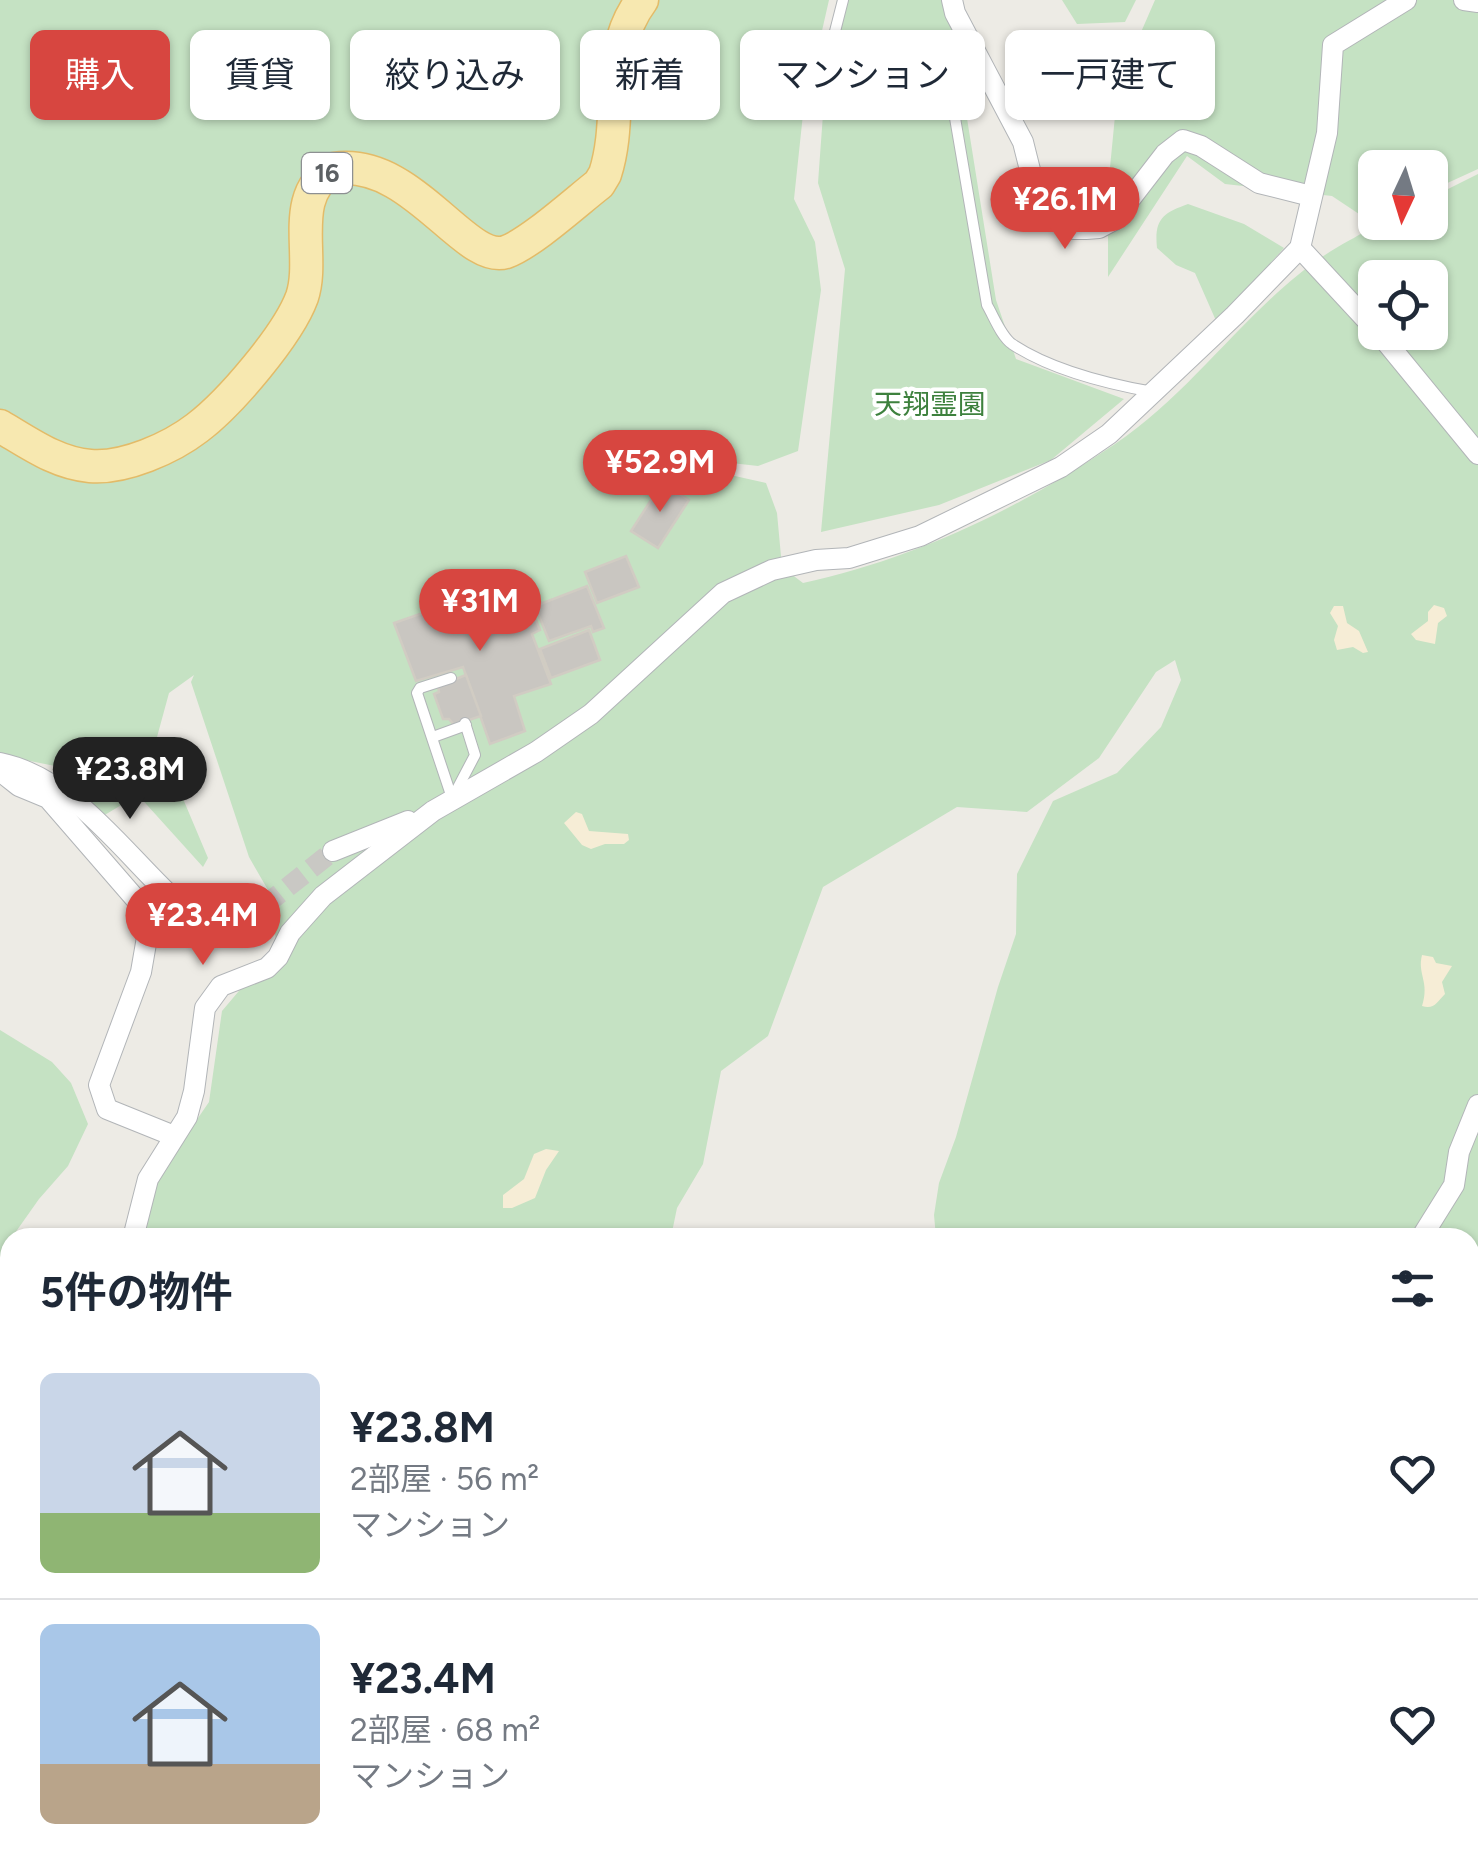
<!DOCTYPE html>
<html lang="ja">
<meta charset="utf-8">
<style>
body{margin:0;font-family:Figtree,"Noto Sans JP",sans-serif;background:#f2f2f3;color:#1f2937;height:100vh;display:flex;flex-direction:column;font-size:38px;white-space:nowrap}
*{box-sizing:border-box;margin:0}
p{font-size:32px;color:#747a83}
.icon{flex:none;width:55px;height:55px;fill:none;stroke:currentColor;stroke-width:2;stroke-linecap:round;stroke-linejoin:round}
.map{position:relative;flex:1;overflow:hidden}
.details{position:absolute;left:0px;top:1228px;width:1480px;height:642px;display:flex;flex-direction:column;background:#fff;border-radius:30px 30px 0 0;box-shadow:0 2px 8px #0004}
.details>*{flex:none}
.top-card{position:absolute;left:30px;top:30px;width:1420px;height:90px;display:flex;gap:20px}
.needle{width:65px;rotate:184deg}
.buttons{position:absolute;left:1358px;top:150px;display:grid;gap:20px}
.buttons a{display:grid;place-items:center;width:90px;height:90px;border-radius:15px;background:#fff;box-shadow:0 2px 8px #0004;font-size:50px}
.price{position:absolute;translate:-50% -85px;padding:0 22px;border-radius:35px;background:#d74640;color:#fff;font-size:32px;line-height:65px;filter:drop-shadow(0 2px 5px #0008)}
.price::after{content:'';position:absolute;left:50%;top:60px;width:30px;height:22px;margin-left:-15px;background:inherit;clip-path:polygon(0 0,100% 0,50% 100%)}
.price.active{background:#222;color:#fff}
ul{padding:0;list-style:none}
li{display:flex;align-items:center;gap:30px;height:250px;padding:0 40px}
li+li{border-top:2px solid #e0e1e3}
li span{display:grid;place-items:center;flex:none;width:280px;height:200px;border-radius:15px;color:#555}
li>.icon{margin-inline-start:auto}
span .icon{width:120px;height:120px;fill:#fffc;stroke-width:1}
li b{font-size:42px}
h2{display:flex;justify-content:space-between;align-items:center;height:120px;padding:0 40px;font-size:42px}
.tag{padding:0 35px;border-radius:15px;background:#fff;box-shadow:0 2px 8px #0004;font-size:35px;line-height:90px}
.tag.active{background:#d74640;color:#fff}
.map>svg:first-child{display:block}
.green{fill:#c5e2c3;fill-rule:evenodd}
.sand{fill:#f6edd6}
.building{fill:#c9c6c1;stroke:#d1ccc3;stroke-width:2.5}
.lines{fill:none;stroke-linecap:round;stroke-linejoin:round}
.minor-tunnel{stroke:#c9c8c4;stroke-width:20;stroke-dasharray:20 10;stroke-linecap:butt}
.service-casing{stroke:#b2b5b8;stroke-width:12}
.minor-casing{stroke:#b2b5b8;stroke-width:22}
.primary-casing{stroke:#e3bb68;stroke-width:35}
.service{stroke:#fff;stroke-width:10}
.minor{stroke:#fff;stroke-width:20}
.primary{stroke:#f7e8b0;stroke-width:32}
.labels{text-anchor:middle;stroke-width:8;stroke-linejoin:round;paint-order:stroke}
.shield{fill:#fff;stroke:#8d9092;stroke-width:2.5}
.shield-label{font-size:25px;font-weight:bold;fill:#5c6063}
.park-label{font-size:28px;fill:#3e813e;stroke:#fff}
</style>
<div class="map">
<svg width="1478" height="1869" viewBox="0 0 1478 1869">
<rect width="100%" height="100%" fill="#edebe5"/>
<!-- green -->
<g class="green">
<path d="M 0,0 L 829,0 L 803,114 L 794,199 L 815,242 L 821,290 L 798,451 L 758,466 L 634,452 L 631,471 L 654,458 L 766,483 L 777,513 L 782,567 L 803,583 C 914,559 1021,508 1115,444 C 1203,385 1258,289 1350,240 C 1360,235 1373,225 1384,223 C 1398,219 1416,223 1430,222 L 1430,198 L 1478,174 L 1478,1625 L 1470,1623 L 1470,1238 L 936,1237 L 934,1215 L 939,1183 L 956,1137 L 998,987 L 1016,934 L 1017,874 L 1053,801 L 1117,773 L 1161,727 L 1181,680 L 1175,660 L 1156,672 L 1099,758 L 1027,812 L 957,807 L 823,887 L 768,1036 L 721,1071 L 703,1164 L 677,1208 L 671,1237 L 146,1237 L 153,1173 L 185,1137 L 209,1102 L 222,1011 L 277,946 L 268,890 L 249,857 L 191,682 L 194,675 L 169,693 L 157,737 L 208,858 L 203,867 L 138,795 L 103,816 L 60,767 L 0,755 ZM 1375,278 L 1430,278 L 1430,332 L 1375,332 Z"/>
<path d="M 837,0 L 962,0 L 958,62 L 996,300 L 1016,359 L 1124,399 L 1051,460 L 939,505 L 821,532 L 845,269 L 818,183 L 827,59 Z"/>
<path d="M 1062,0 L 1136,0 L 1125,22 L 1077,24 Z"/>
<path d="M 1155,0 L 1478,0 L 1478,169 L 1430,191 L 1430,168 L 1375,168 L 1375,217 L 1368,220 L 1332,196 L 1225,184 L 1187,156 L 1108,277 L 1108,188 L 1118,85 Z"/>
<path d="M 1188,204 L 1244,224 L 1284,248 L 1217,323 L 1195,273 L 1176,265 L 1157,248 C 1154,219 1163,213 1188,204 Z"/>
<path d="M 0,1030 L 52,1062 L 71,1083 L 88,1124 L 68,1166 L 39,1199 L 15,1233 L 16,1237 L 10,1238 L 10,1423 L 0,1419 Z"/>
<path d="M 1478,1718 L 1478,1869 L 1400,1869 L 1399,1860 L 1470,1860 L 1470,1725 Z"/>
<path d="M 391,1860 L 502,1860 L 507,1869 L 390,1869 Z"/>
</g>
<!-- sand -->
<g class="sand">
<path d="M 1434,605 L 1444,608 L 1447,616 L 1438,623 L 1435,644 L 1416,640 L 1411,634 L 1428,621 L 1428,612 Z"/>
<path d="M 1334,606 L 1343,606 L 1347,623 L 1359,631 L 1368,652 L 1363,653 L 1353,647 L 1337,650 L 1334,640 L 1338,626 L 1330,613 Z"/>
<path d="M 576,812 L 582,814 L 589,831 L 628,834 L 629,840 L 624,844 L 605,844 L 591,849 L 582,845 L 564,823 Z"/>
<path d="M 1422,955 L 1433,957 L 1436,963 L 1452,966 L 1442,982 L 1445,994 C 1437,1002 1434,1010 1422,1006 C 1430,982 1417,974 1422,955 Z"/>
<path d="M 546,1149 L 559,1151 L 546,1170 L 535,1198 L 512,1208 L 503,1208 L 503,1195 L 524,1179 L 534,1154 Z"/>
</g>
<!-- building -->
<g class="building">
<path d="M 662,483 L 689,500 L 658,548 L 631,531 Z"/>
<path d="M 626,556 L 639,587 L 597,603 L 585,572 Z"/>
<path d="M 500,586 L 510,613 L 531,608 L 540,630 L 532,634 L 551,684 L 514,696 L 525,731 L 490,744 L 463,667 L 416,681 L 394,623 Z"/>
<path d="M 587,586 L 604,628 L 593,632 L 591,626 L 549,641 L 535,606 Z"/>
<path d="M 589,630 L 600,660 L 551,678 L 540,649 Z"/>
<path d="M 466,675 L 481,716 L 454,725 L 449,719 L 443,719 L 434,694 L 439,692 L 438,686 Z"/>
</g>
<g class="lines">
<!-- minor-tunnel -->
<path class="minor-tunnel" d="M 264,906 L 333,851"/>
<defs>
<g id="service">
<path d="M 843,0 L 831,47 L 941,36 L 987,305 C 994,317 1001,336 1012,344 C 1051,370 1108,384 1153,392"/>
<path d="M 451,678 L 420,688 L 417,693 L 452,798"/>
<path d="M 433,737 L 466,725"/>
<path d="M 455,793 L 475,755 L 465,723"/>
<path d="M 3,1740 L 10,1708"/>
</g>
<g id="minor">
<path d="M 952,0 L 955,13 L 1023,142 L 1038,202 L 1051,218 L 1074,229 L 1086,229 L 1099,228 L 1114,220 L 1165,154 L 1183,140 L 1201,146 L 1259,183 L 1311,196"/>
<path d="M 1464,0 L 1478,2"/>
<path d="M 1300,248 L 1375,329"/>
<path d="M 1378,332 L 1478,454"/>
<path d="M 0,763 C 74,778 126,857 181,906 C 212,923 233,920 264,906"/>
<path d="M 0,771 L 19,786 L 48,798 L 146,911 L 149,926 L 141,972 L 99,1085 L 107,1109 L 174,1136"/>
<path d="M 333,851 L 408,821"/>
<path d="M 133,1238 L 148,1179 L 187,1117 L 194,1091 L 205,1008 L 221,986 L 267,968 L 278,957 L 290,933 L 323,896 L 433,811 L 536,752 L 591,714 L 723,593 L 772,570 L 816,560 L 849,558 L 920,536 L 1061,467 L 1109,434 L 1235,315 L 1300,248 L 1327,133 L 1333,45 L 1406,0"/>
<path d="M 1421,1238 L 1454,1185 L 1459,1152 L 1478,1105"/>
<path d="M 0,1475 L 10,1475"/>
<path d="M 559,1860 L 565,1868 L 576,1860"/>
<path d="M 715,1860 L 718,1869"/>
<path d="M 1082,1860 L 1085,1869"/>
<path d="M 309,1869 L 315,1860"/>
<path d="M 372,1869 L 373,1860"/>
</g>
<g id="primary">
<path d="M 0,426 C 29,443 56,463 90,466 C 124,469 171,448 197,428 C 230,403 288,335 302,297 C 316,256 287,195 334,169 C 412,157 465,265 506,252 C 531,243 577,201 599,184 L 605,174 C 624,116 602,53 642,0"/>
<path d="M 0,1500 L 10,1501"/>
<path d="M 792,1860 L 794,1869"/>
</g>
</defs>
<!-- service casing -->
<use href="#service" class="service-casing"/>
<!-- minor casing -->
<use href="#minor" class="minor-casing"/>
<!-- primary casing -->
<use href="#primary" class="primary-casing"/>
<!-- service -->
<use href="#service" class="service"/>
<!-- minor -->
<use href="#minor" class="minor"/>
<!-- primary -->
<use href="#primary" class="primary"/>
</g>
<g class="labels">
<!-- shield labels -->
<rect class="shield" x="302" y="153" width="50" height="40" rx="8"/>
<g class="shield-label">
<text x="327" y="182">16</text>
</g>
<!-- park labels -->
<g class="park-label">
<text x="930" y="414">天翔霊園</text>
</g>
</g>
</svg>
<div class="buttons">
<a><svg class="needle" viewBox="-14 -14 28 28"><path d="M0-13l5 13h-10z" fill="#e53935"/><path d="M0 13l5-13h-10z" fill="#747a83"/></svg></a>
<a><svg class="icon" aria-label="locate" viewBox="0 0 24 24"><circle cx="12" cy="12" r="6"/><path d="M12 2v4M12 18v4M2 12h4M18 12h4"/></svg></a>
</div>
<b class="price" style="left:1065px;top:252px">¥26.1M</b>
<b class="price" style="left:660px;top:515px">¥52.9M</b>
<b class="price" style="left:480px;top:654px">¥31M</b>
<b class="price active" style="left:130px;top:822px">¥23.8M</b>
<b class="price" style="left:203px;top:968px">¥23.4M</b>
<div class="top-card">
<a class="tag active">購入</a>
<a class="tag">賃貸</a>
<a class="tag">絞り込み</a>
<a class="tag">新着</a>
<a class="tag">マンション</a>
<a class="tag">一戸建て</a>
</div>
<section class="details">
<h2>5件の物件<svg class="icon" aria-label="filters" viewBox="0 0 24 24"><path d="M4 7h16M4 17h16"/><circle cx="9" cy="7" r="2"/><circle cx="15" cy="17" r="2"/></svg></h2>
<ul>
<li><span style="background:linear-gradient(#c9d6e8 70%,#8fb573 0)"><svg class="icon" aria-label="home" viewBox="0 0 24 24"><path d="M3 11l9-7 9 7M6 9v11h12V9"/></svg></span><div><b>¥23.8M</b><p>2部屋 · 56 m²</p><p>マンション</p></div><svg class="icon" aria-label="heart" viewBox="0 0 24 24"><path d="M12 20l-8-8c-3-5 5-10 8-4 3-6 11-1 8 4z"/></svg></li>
<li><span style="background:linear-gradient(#a9c7e8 70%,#b9a48a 0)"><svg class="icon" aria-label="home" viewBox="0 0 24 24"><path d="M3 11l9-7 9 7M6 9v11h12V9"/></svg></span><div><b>¥23.4M</b><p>2部屋 · 68 m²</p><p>マンション</p></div><svg class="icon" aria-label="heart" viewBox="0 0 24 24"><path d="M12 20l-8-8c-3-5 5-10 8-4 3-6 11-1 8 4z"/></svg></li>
</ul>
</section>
</div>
